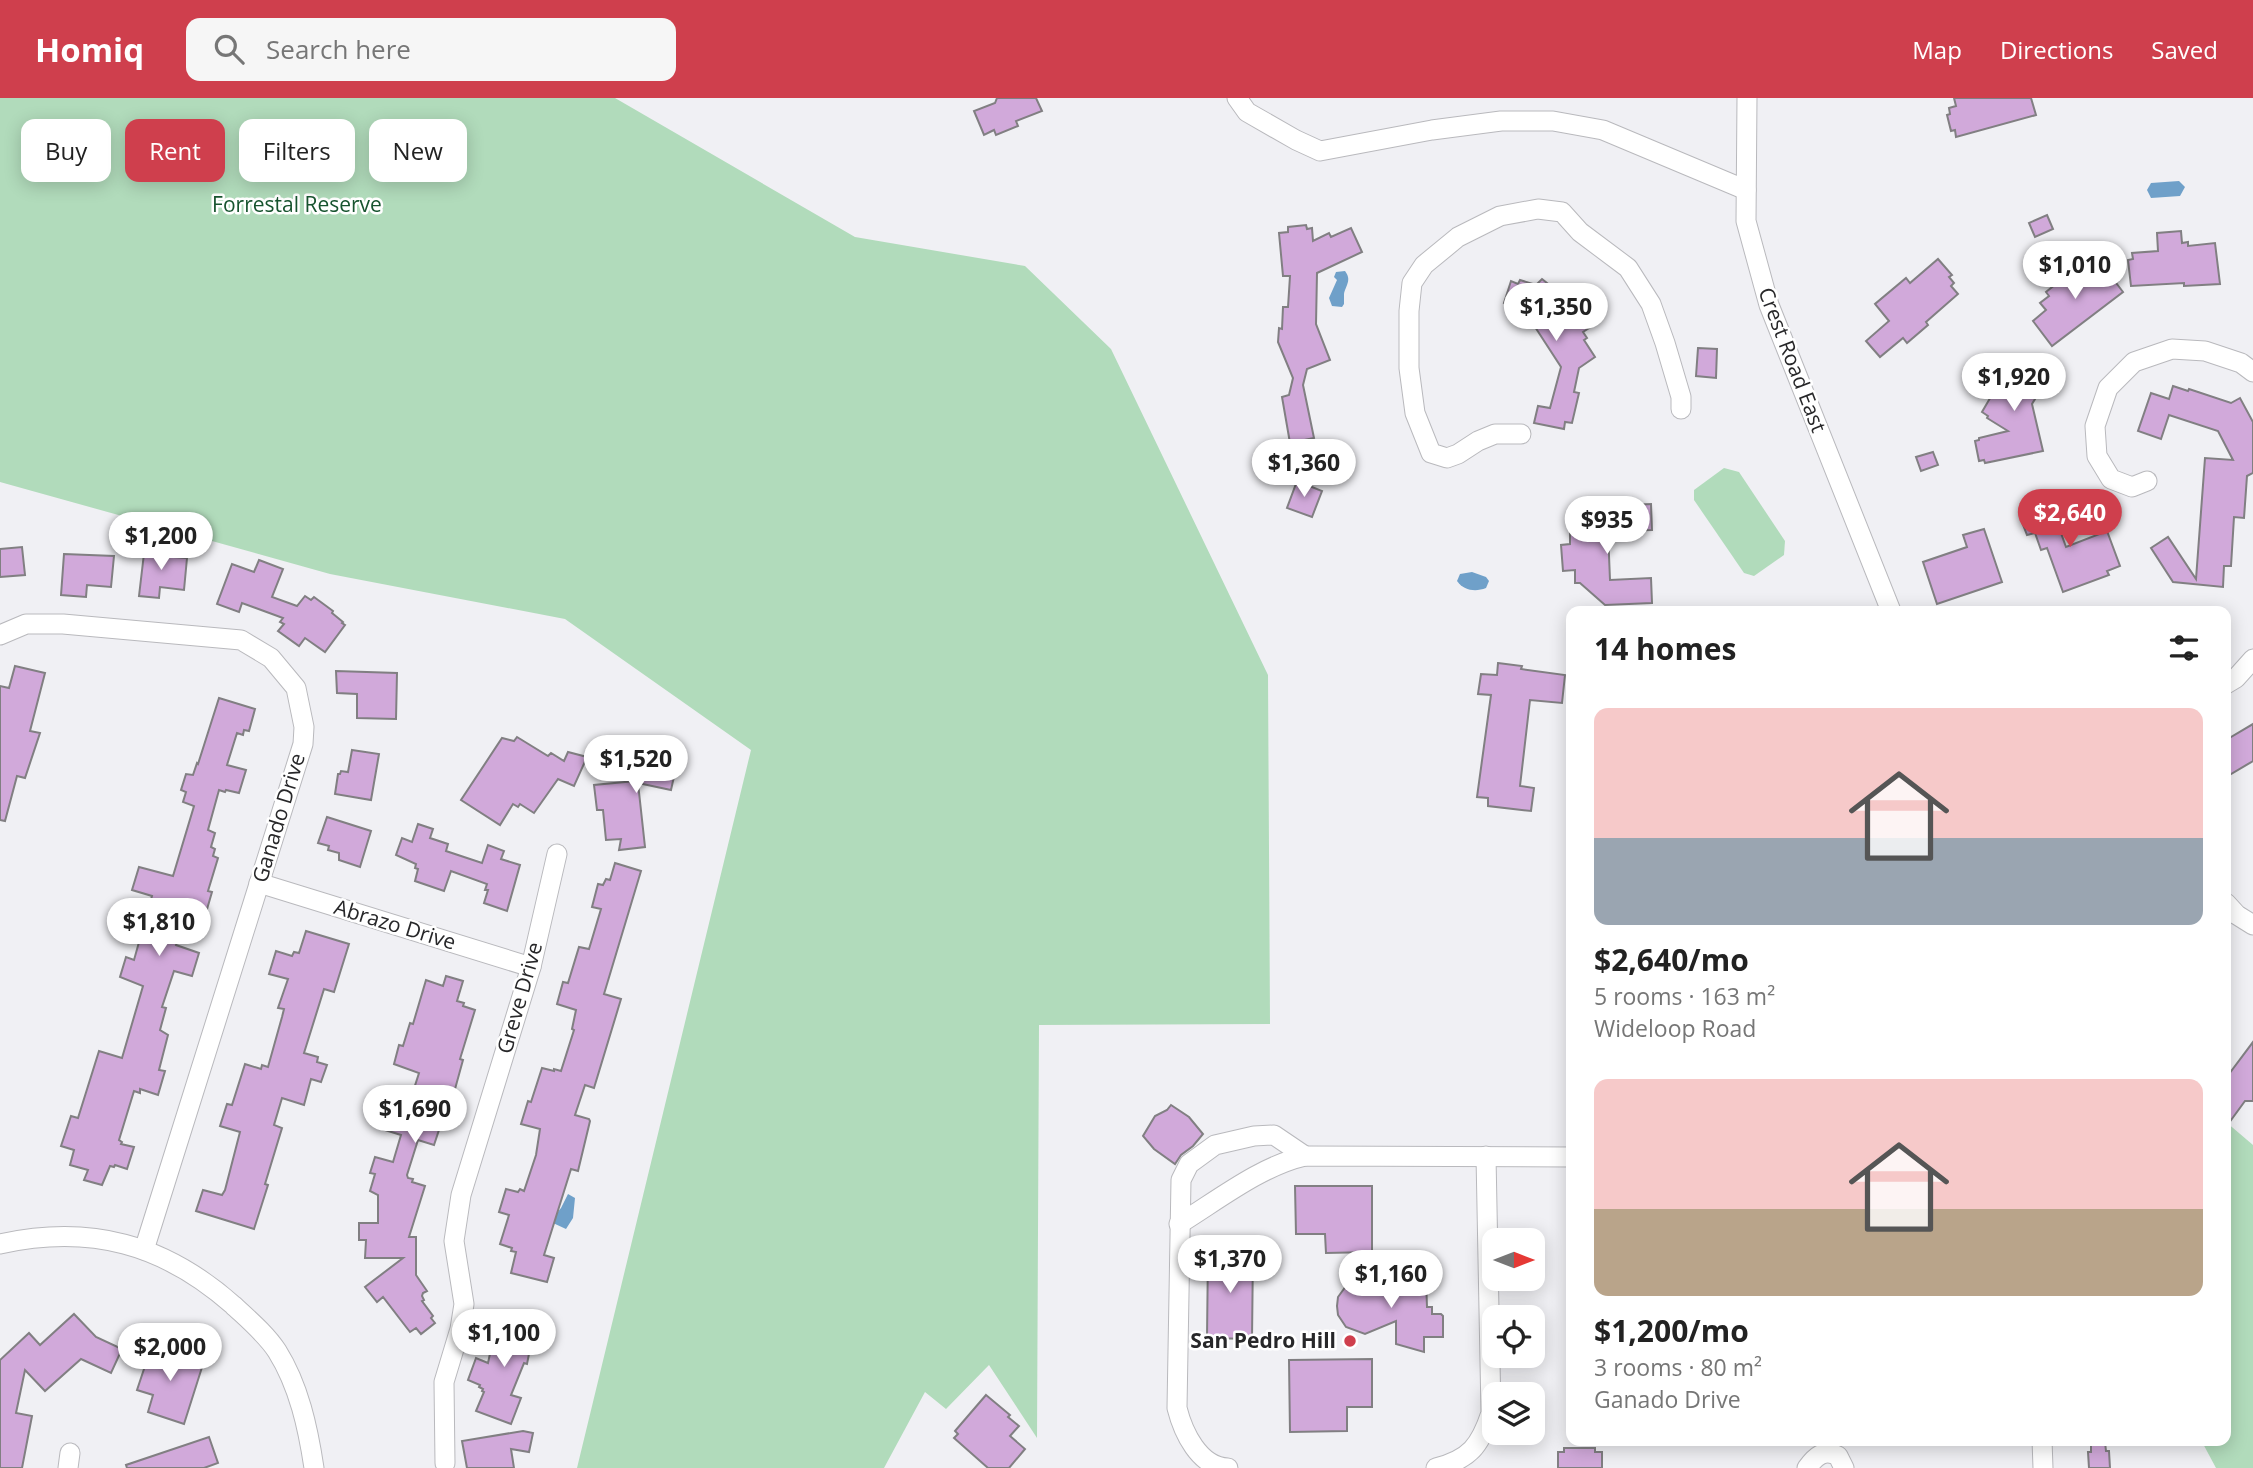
<!DOCTYPE html>
<meta charset="utf-8">
<style>
body{margin:0;font-family:"Open Sans",sans-serif;background:#f6f6f6;color:#222;height:100vh;display:flex;flex-direction:column;font-size:26px;white-space:nowrap}
*{box-sizing:border-box;margin:0}
p{font-size:23px;color:#767676}
.icon{flex:none;width:38px;height:38px;fill:none;stroke:currentColor;stroke-width:2;stroke-linecap:round;stroke-linejoin:round}
.map{position:relative;flex:1;overflow:hidden}
.panel{position:absolute;left:1566px;top:508px;width:665px;height:840px;display:flex;flex-direction:column;background:#fff;border-radius:14px;box-shadow:0 4px 18px #0003}
.panel>*{flex:none}
.top-card{position:absolute;left:21px;top:21px;width:665px;height:63px;display:flex;gap:14px}
.needle{width:46px;rotate:90deg}
.controls{position:absolute;left:1482px;top:1130px;display:grid;gap:14px}
.controls a{display:grid;place-items:center;width:63px;height:63px;border-radius:14px;background:#fff;box-shadow:0 4px 18px #0003;font-size:35px}
.price{position:absolute;translate:-50% -60px;padding:0 16px;border-radius:24px;background:#fff;color:#222;font-size:23px;line-height:46px;filter:drop-shadow(0 2px 4px #0008)}
.price::after{content:'';position:absolute;left:50%;top:42px;width:21px;height:16px;margin-left:-10px;background:inherit;clip-path:polygon(0 0,100% 0,50% 100%)}
.price.selected{background:#cf3f4d;color:#fff}
ul{padding:0;list-style:none}
li{display:grid;align-content:center;gap:14px;height:371px;padding:0 28px}
li span{display:grid;place-items:center;height:217px;border-radius:14px;color:#555}
li>.icon{margin-inline-start:auto}
span .icon{width:126px;height:126px;fill:#fffc;stroke-width:1}
li b{font-size:30px}
h2{display:flex;justify-content:space-between;align-items:center;height:84px;padding:0 28px;font-size:30px}
.pill{padding:0 24px;border-radius:14px;background:#fff;box-shadow:0 4px 18px #0003;font-size:24px;line-height:63px}
.pill.selected{background:#cf3f4d;color:#fff}
header{display:flex;align-items:center;gap:42px;box-sizing:border-box;height:98px;padding:0 35px;background:#cf3f4d;color:#fff}
header strong{font-size:33px}
nav{display:flex;gap:38px;margin-inline-start:auto;font-size:24px}
.search{width:490px;height:63px;background:#f6f6f6;display:flex;align-items:center;gap:18px;box-sizing:border-box;padding:0 24px;border-radius:14px;color:#767676;font-size:26px}
.map>svg:first-child{display:block}
.green{fill:#b1dbbb}
.water{fill:#6fa0c9}
.building{fill:#d1a9da;stroke:#817f82;stroke-width:2}
.lines{fill:none;stroke-linecap:round;stroke-linejoin:round}
.minor-casing{stroke:#b9b9bd;stroke-width:21}
.minor{stroke:#fff;stroke-width:19}
.poi-dot{fill:#cf3f4d;stroke:#fff;stroke-width:2.5}
.labels{text-anchor:middle;stroke-width:5;stroke-linejoin:round;paint-order:stroke}
.park-label{font-size:21px;fill:#17542f;stroke:#fff}
.street-label{font-size:21px;fill:#272729;stroke:#fff}
.poi-label{font-size:21px;font-weight:bold;fill:#272729;stroke:#fff;text-anchor:end}
</style>
<header>
<strong>Homiq</strong>
<div class="search"><svg class="icon" aria-label="search" viewBox="0 0 24 24"><circle cx="10" cy="10" r="6"/><path d="M15 15l6 6"/></svg>Search here</div>
<nav><a>Map</a><a>Directions</a><a>Saved</a></nav>
</header>
<div class="map">
<svg width="2253" height="1370" viewBox="0 0 2253 1370">
<rect width="100%" height="100%" fill="#f0f0f4"/>
<!-- green -->
<g class="green">
<path d="M 0,0 L 615,0 L 855,139 L 1025,168 L 1111,251 L 1268,577 L 1270,926 L 1039,927 L 1037,1340 L 989,1267 L 946,1311 L 925,1294 L 884,1370 L 577,1370 L 751,652 L 565,521 L 330,476 L 0,384 Z"/>
<path d="M 1724,370 L 1739,374 L 1785,443 L 1784,457 L 1754,478 L 1744,475 L 1694,402 L 1694,392 Z"/>
<path d="M 2226,1024 L 2253,1047 L 2253,1370 L 2216,1370 L 2201,1342 L 2226,1342 Z"/>
</g>
<!-- water -->
<g class="water">
<path d="M 2179,83 L 2185,89 L 2180,98 L 2151,100 L 2147,92 L 2151,85 Z"/>
<path d="M 1345,173 C 1352,182 1346,187 1344,196 C 1344,200 1344,203 1344,206 L 1342,209 L 1332,208 L 1329,200 L 1337,182 L 1334,179 L 1336,174 Z"/>
<path d="M 1472,474 L 1486,479 L 1489,483 L 1486,490 C 1476,494 1464,493 1457,483 L 1460,476 Z"/>
<path d="M 568,1096 L 575,1100 L 573,1120 L 566,1131 L 553,1125 L 553,1120 L 561,1110 Z"/>
</g>
<!-- building -->
<g class="building">
<path d="M 997,0 L 1036,0 L 1042,13 L 1016,23 L 1018,28 L 996,37 L 994,32 L 984,37 L 974,13 L 995,5 Z"/>
<path d="M 1954,0 L 2031,0 L 2036,17 L 1956,39 L 1955,32 L 1951,33 L 1947,17 L 1950,16 L 1949,10 L 1956,8 Z"/>
<path d="M 2047,117 L 2053,131 L 2035,139 L 2029,125 Z"/>
<path d="M 1306,127 L 1307,131 L 1312,130 L 1313,143 L 1329,135 L 1331,139 L 1351,130 L 1362,154 L 1317,175 L 1316,226 L 1330,262 L 1307,271 L 1303,287 L 1314,340 L 1290,345 L 1282,299 L 1289,297 L 1293,280 L 1278,244 L 1279,230 L 1282,231 L 1283,209 L 1288,209 L 1290,178 L 1283,178 L 1279,135 L 1288,134 L 1288,129 Z"/>
<path d="M 2181,133 L 2182,145 L 2188,144 L 2188,148 L 2215,145 L 2220,186 L 2184,188 L 2184,185 L 2131,188 L 2128,162 L 2133,161 L 2132,155 L 2158,153 L 2157,135 Z"/>
<path d="M 1938,161 L 1952,177 L 1949,179 L 1954,185 L 1951,188 L 1958,196 L 1926,224 L 1928,227 L 1907,245 L 1903,240 L 1880,259 L 1866,243 L 1889,223 L 1875,206 L 1906,180 L 1910,185 Z"/>
<path d="M 2086,162 L 2099,178 L 2107,173 L 2123,194 L 2052,248 L 2033,223 L 2046,212 L 2040,205 L 2049,198 L 2046,194 Z"/>
<path d="M 1542,181 L 1558,194 L 1574,218 L 1587,209 L 1597,225 L 1583,234 L 1587,240 L 1584,242 L 1595,259 L 1579,270 L 1574,294 L 1579,295 L 1572,325 L 1565,324 L 1564,331 L 1534,325 L 1538,308 L 1550,310 L 1561,269 L 1524,212 L 1504,205 L 1511,183 L 1518,186 L 1520,182 L 1536,187 Z"/>
<path d="M 1698,250 L 1717,251 L 1716,280 L 1696,278 Z"/>
<path d="M 2014,259 L 2028,267 L 2033,259 L 2053,272 L 2032,306 L 2043,353 L 1985,365 L 1984,362 L 1979,363 L 1975,343 L 1979,342 L 1979,340 L 2008,333 L 1987,320 L 1988,318 L 1982,314 Z"/>
<path d="M 2173,288 L 2188,293 L 2189,291 L 2231,305 L 2240,300 L 2253,324 L 2253,375 L 2247,378 L 2244,420 L 2234,419 L 2231,468 L 2224,468 L 2223,489 L 2173,484 L 2151,450 L 2168,439 L 2196,481 L 2205,360 L 2233,362 L 2218,333 L 2169,317 L 2161,341 L 2138,333 L 2151,295 L 2169,301 Z"/>
<path d="M 1933,354 L 1938,367 L 1921,373 L 1916,359 Z"/>
<path d="M 1297,383 L 1322,393 L 1312,419 L 1287,410 Z"/>
<path d="M 2048,399 L 2066,449 L 2107,433 L 2120,468 L 2107,473 L 2109,477 L 2063,494 L 2047,450 L 2041,452 L 2035,435 L 2027,437 L 2022,424 L 2029,421 L 2024,408 Z"/>
<path d="M 1651,406 L 1652,432 L 1608,433 L 1610,482 L 1651,480 L 1652,505 L 1605,507 L 1580,485 L 1575,485 L 1575,472 L 1563,473 L 1561,447 L 1570,446 L 1570,434 L 1575,434 L 1575,428 L 1587,427 L 1602,412 L 1625,412 L 1625,407 Z"/>
<path d="M 1984,431 L 2002,484 L 1937,506 L 1923,464 L 1967,449 L 1963,437 Z"/>
<path d="M 145,447 L 162,448 L 161,458 L 187,460 L 184,492 L 160,489 L 159,500 L 139,498 Z"/>
<path d="M 22,449 L 25,477 L 0,479 L 0,451 Z"/>
<path d="M 64,456 L 114,458 L 111,489 L 87,487 L 86,499 L 61,497 Z"/>
<path d="M 259,462 L 283,471 L 272,499 L 297,508 L 305,498 L 311,502 L 314,499 L 333,513 L 332,515 L 343,524 L 342,525 L 345,527 L 325,554 L 305,540 L 299,548 L 278,533 L 284,526 L 280,524 L 283,520 L 242,505 L 239,514 L 217,506 L 232,466 L 254,474 Z"/>
<path d="M 1498,565 L 1522,568 L 1521,571 L 1565,577 L 1562,605 L 1530,602 L 1520,688 L 1534,690 L 1531,713 L 1488,708 L 1488,700 L 1477,699 L 1491,597 L 1478,596 L 1481,576 L 1497,577 Z"/>
<path d="M 15,568 L 45,575 L 30,633 L 40,635 L 25,680 L 17,678 L 5,723 L 0,722 L 0,588 L 9,590 Z"/>
<path d="M 336,573 L 397,575 L 396,621 L 357,620 L 357,596 L 337,595 Z"/>
<path d="M 219,600 L 255,611 L 249,633 L 244,632 L 243,637 L 237,635 L 227,667 L 246,672 L 239,695 L 226,692 L 225,694 L 219,692 L 208,732 L 215,735 L 211,749 L 215,751 L 213,758 L 218,760 L 208,793 L 212,794 L 205,818 L 186,814 L 176,847 L 199,855 L 192,878 L 174,873 L 162,909 L 166,910 L 160,932 L 168,937 L 159,972 L 165,973 L 158,997 L 140,991 L 140,995 L 134,993 L 119,1042 L 122,1044 L 121,1046 L 134,1049 L 127,1071 L 115,1067 L 114,1069 L 110,1068 L 102,1087 L 84,1082 L 88,1072 L 70,1067 L 74,1052 L 61,1048 L 71,1018 L 78,1020 L 99,953 L 122,960 L 143,888 L 120,879 L 126,859 L 134,862 L 152,798 L 132,792 L 139,769 L 173,778 L 194,708 L 183,704 L 186,694 L 181,692 L 186,676 L 193,677 L 197,665 L 198,666 Z"/>
<path d="M 2253,626 L 2253,663 L 2226,679 L 2226,642 Z"/>
<path d="M 517,639 L 548,658 L 551,655 L 564,663 L 568,654 L 587,659 L 574,688 L 558,681 L 534,715 L 520,706 L 518,709 L 513,706 L 500,727 L 461,702 L 502,640 L 514,643 Z"/>
<path d="M 654,641 L 681,647 L 671,692 L 638,685 L 645,749 L 619,752 L 621,741 L 606,742 L 603,712 L 597,712 L 594,687 L 635,683 L 639,661 L 645,663 L 646,656 L 651,657 Z"/>
<path d="M 352,652 L 379,656 L 371,702 L 335,696 L 338,676 L 340,676 L 341,673 L 348,674 Z"/>
<path d="M 327,719 L 371,733 L 360,769 L 339,762 L 339,755 L 328,752 L 329,748 L 318,745 Z"/>
<path d="M 418,726 L 433,731 L 430,740 L 448,746 L 446,753 L 482,765 L 488,747 L 504,753 L 501,761 L 520,767 L 507,813 L 484,805 L 488,792 L 485,792 L 487,786 L 451,773 L 444,793 L 415,783 L 418,771 L 415,770 L 416,766 L 396,757 L 402,740 L 412,744 Z"/>
<path d="M 615,765 L 641,773 L 604,896 L 621,901 L 594,990 L 585,987 L 575,1017 L 589,1021 L 590,1023 L 578,1073 L 571,1071 L 544,1157 L 554,1160 L 547,1184 L 511,1175 L 516,1154 L 511,1153 L 512,1150 L 500,1146 L 509,1117 L 499,1114 L 506,1091 L 518,1094 L 520,1091 L 524,1093 L 536,1057 L 540,1031 L 521,1026 L 528,1003 L 531,1004 L 542,970 L 554,973 L 554,971 L 561,973 L 574,932 L 572,931 L 576,912 L 557,906 L 563,884 L 568,885 L 579,849 L 589,851 L 601,811 L 592,809 L 598,786 L 603,787 L 606,781 L 610,782 Z"/>
<path d="M 306,833 L 349,846 L 334,894 L 324,891 L 304,955 L 318,959 L 317,964 L 327,967 L 321,984 L 311,981 L 304,1007 L 282,1000 L 274,1027 L 282,1030 L 265,1086 L 268,1087 L 254,1131 L 196,1113 L 203,1092 L 222,1097 L 225,1092 L 240,1034 L 220,1028 L 227,1006 L 232,1007 L 245,966 L 261,971 L 262,967 L 268,969 L 282,919 L 284,911 L 278,910 L 288,881 L 269,876 L 276,853 L 292,858 L 294,854 L 299,855 Z"/>
<path d="M 446,878 L 463,883 L 457,903 L 464,905 L 463,908 L 475,912 L 460,961 L 463,962 L 444,1031 L 440,1029 L 434,1047 L 418,1042 L 407,1077 L 408,1080 L 413,1081 L 412,1084 L 425,1088 L 409,1139 L 416,1139 L 416,1177 L 427,1193 L 423,1195 L 422,1198 L 424,1202 L 422,1203 L 433,1218 L 431,1220 L 435,1225 L 421,1236 L 416,1230 L 410,1234 L 383,1199 L 377,1204 L 365,1189 L 403,1160 L 365,1160 L 366,1142 L 359,1142 L 359,1125 L 378,1125 L 378,1097 L 370,1093 L 375,1076 L 370,1075 L 375,1059 L 393,1064 L 401,1037 L 382,1031 L 393,998 L 410,1003 L 419,975 L 394,966 L 399,947 L 403,948 L 410,925 L 413,926 L 426,882 L 443,888 Z"/>
<path d="M 2253,944 L 2253,1003 L 2245,1003 L 2226,1029 L 2226,980 Z"/>
<path d="M 1171,1007 L 1189,1019 L 1203,1036 L 1193,1048 L 1181,1057 L 1175,1066 L 1154,1051 L 1143,1038 L 1155,1018 L 1167,1012 Z"/>
<path d="M 1295,1088 L 1372,1088 L 1372,1154 L 1326,1155 L 1325,1136 L 1296,1136 Z"/>
<path d="M 1208,1153 L 1253,1153 L 1252,1241 L 1207,1240 Z"/>
<path d="M 1401,1177 L 1422,1177 L 1422,1180 L 1426,1180 L 1427,1209 L 1432,1209 L 1432,1216 L 1441,1216 L 1443,1218 L 1443,1239 L 1424,1239 L 1424,1254 L 1396,1246 L 1396,1223 L 1365,1236 L 1346,1229 L 1338,1217 L 1337,1208 L 1338,1199 L 1346,1188 L 1363,1181 L 1380,1188 L 1401,1188 Z"/>
<path d="M 509,1215 L 536,1221 L 527,1266 L 524,1265 L 511,1297 L 521,1300 L 511,1326 L 476,1313 L 484,1294 L 482,1293 L 483,1291 L 479,1289 L 480,1287 L 468,1282 L 476,1260 L 488,1265 L 494,1237 L 498,1238 L 499,1235 L 505,1236 Z"/>
<path d="M 74,1216 L 96,1239 L 122,1251 L 111,1275 L 81,1261 L 45,1293 L 25,1272 L 16,1315 L 32,1318 L 22,1370 L 0,1370 L 0,1262 L 29,1235 L 40,1247 Z"/>
<path d="M 152,1247 L 204,1263 L 184,1326 L 148,1314 L 153,1297 L 137,1292 Z"/>
<path d="M 1372,1261 L 1372,1309 L 1347,1309 L 1347,1333 L 1290,1334 L 1289,1262 Z"/>
<path d="M 986,1297 L 1010,1317 L 1008,1319 L 1019,1328 L 1010,1338 L 1025,1351 L 1009,1370 L 988,1370 L 954,1340 L 958,1336 L 955,1333 Z"/>
<path d="M 523,1333 L 533,1335 L 529,1354 L 511,1351 L 514,1370 L 467,1370 L 462,1343 Z"/>
<path d="M 209,1339 L 218,1365 L 204,1370 L 127,1370 L 126,1367 Z"/>
<path d="M 2091,1344 L 2105,1344 L 2106,1353 L 2109,1353 L 2110,1370 L 2089,1370 L 2088,1354 L 2091,1354 Z"/>
<path d="M 1564,1350 L 1595,1350 L 1595,1354 L 1602,1354 L 1602,1370 L 1558,1370 L 1558,1354 L 1564,1354 Z"/>
</g>
<g class="lines">
<defs>
<g id="minor">
<path d="M 1237,0 L 1247,14 L 1296,42 L 1320,53 L 1432,32 L 1501,23 L 1553,23 L 1603,32 L 1746,92"/>
<path d="M 1747,0 L 1746,123 L 1769,207 L 1891,513"/>
<path d="M 1521,336 L 1495,336 L 1478,343 L 1458,356 L 1447,360 L 1431,355 L 1415,315 L 1409,270 L 1409,213 L 1412,185 L 1424,167 L 1458,139 L 1500,118 L 1538,111 L 1562,114 L 1580,134 L 1628,170 L 1651,206 L 1665,245 L 1681,299 L 1681,311"/>
<path d="M 2147,383 L 2132,389 L 2111,381 L 2097,358 L 2095,328 L 2108,290 L 2134,264 L 2172,251 L 2205,253 L 2241,265 L 2253,274"/>
<path d="M 0,537 L 26,526 L 63,526 L 241,542 L 271,560 L 296,590 L 304,629 L 303,646 L 144,1152"/>
<path d="M 2226,586 L 2236,580 L 2253,561"/>
<path d="M 259,785 L 531,869"/>
<path d="M 2226,805 L 2237,817 L 2253,827"/>
<path d="M 1179,1126 C 1218,1102 1261,1068 1305,1058 L 1572,1059"/>
<path d="M 0,1146 C 90,1126 164,1146 233,1207 C 248,1221 266,1236 277,1253 C 299,1288 308,1330 314,1370"/>
<path d="M 2042,1342 L 2043,1370"/>
<path d="M 445,1365 L 444,1284 L 460,1231 L 464,1206 L 454,1143 L 461,1097 L 531,869 L 557,756"/>
<path d="M 68,1370 L 70,1355"/>
<path d="M 1228,1370 C 1199,1369 1183,1334 1177,1310 L 1181,1082 L 1189,1066 L 1215,1047 L 1254,1038 L 1274,1037 L 1305,1058"/>
<path d="M 1436,1370 C 1470,1361 1480,1348 1491,1315 L 1486,1058"/>
<path d="M 1807,1370 C 1815,1359 1824,1350 1838,1358 L 1844,1370"/>
</g>
</defs>
<!-- minor casing -->
<use href="#minor" class="minor-casing"/>
<!-- minor -->
<use href="#minor" class="minor"/>
</g>
<!-- markers -->
<circle class="poi-dot" cx="1350" cy="1243" r="7"/>
<g class="labels">
<!-- park labels -->
<g class="park-label">
<text x="297" y="114">Forrestal Reserve</text>
</g>
<!-- street labels -->
<g class="street-label">
<text transform="translate(1792 262) rotate(69)" y="7">Crest Road East</text>
<text transform="translate(279 720) rotate(-73)" y="7">Ganado Drive</text>
<text transform="translate(395 827) rotate(17)" y="7">Abrazo Drive</text>
<text transform="translate(520 900) rotate(-74)" y="7">Greve Drive</text>
</g>
<!-- poi labels -->
<g class="poi-label">
<text x="1336" y="1250">San Pedro Hill</text>
</g>
</g>
</svg>
<div class="controls">
<a><svg class="needle" viewBox="-14 -14 28 28"><path d="M0-13l5 13h-10z" fill="#e53935"/><path d="M0 13l5-13h-10z" fill="#767676"/></svg></a>
<a><svg class="icon" aria-label="locate" viewBox="0 0 24 24"><circle cx="12" cy="12" r="6"/><path d="M12 2v4M12 18v4M2 12h4M18 12h4"/></svg></a>
<a><svg class="icon" aria-label="layers" viewBox="0 0 24 24"><path d="M12 4l9 5-9 5-9-5zM3 14l9 5 9-5"/></svg></a>
</div>
<b class="price" style="left:2075px;top:203px">$1,010</b>
<b class="price" style="left:1556px;top:245px">$1,350</b>
<b class="price" style="left:2014px;top:315px">$1,920</b>
<b class="price" style="left:1304px;top:401px">$1,360</b>
<b class="price selected" style="left:2070px;top:451px">$2,640</b>
<b class="price" style="left:1607px;top:458px">$935</b>
<b class="price" style="left:161px;top:474px">$1,200</b>
<b class="price" style="left:636px;top:697px">$1,520</b>
<b class="price" style="left:159px;top:860px">$1,810</b>
<b class="price" style="left:415px;top:1047px">$1,690</b>
<b class="price" style="left:1230px;top:1197px">$1,370</b>
<b class="price" style="left:1391px;top:1212px">$1,160</b>
<b class="price" style="left:504px;top:1271px">$1,100</b>
<b class="price" style="left:170px;top:1285px">$2,000</b>
<div class="top-card">
<a class="pill">Buy</a>
<a class="pill selected">Rent</a>
<a class="pill">Filters</a>
<a class="pill">New</a>
</div>
<section class="panel">
<h2>14 homes<svg class="icon" aria-label="filters" viewBox="0 0 24 24"><path d="M4 7h16M4 17h16"/><circle cx="9" cy="7" r="2"/><circle cx="15" cy="17" r="2"/></svg></h2>
<ul>
<li><span style="background:linear-gradient(#f6c9c9 60%,#9aa5b1 0)"><svg class="icon" aria-label="home" viewBox="0 0 24 24"><path d="M3 11l9-7 9 7M6 9v11h12V9"/></svg></span><div><b>$2,640/mo</b><p>5 rooms · 163 m²</p><p>Wideloop Road</p></div></li>
<li><span style="background:linear-gradient(#f6c9c9 60%,#b9a48a 0)"><svg class="icon" aria-label="home" viewBox="0 0 24 24"><path d="M3 11l9-7 9 7M6 9v11h12V9"/></svg></span><div><b>$1,200/mo</b><p>3 rooms · 80 m²</p><p>Ganado Drive</p></div></li>
</ul>
</section>
</div>
